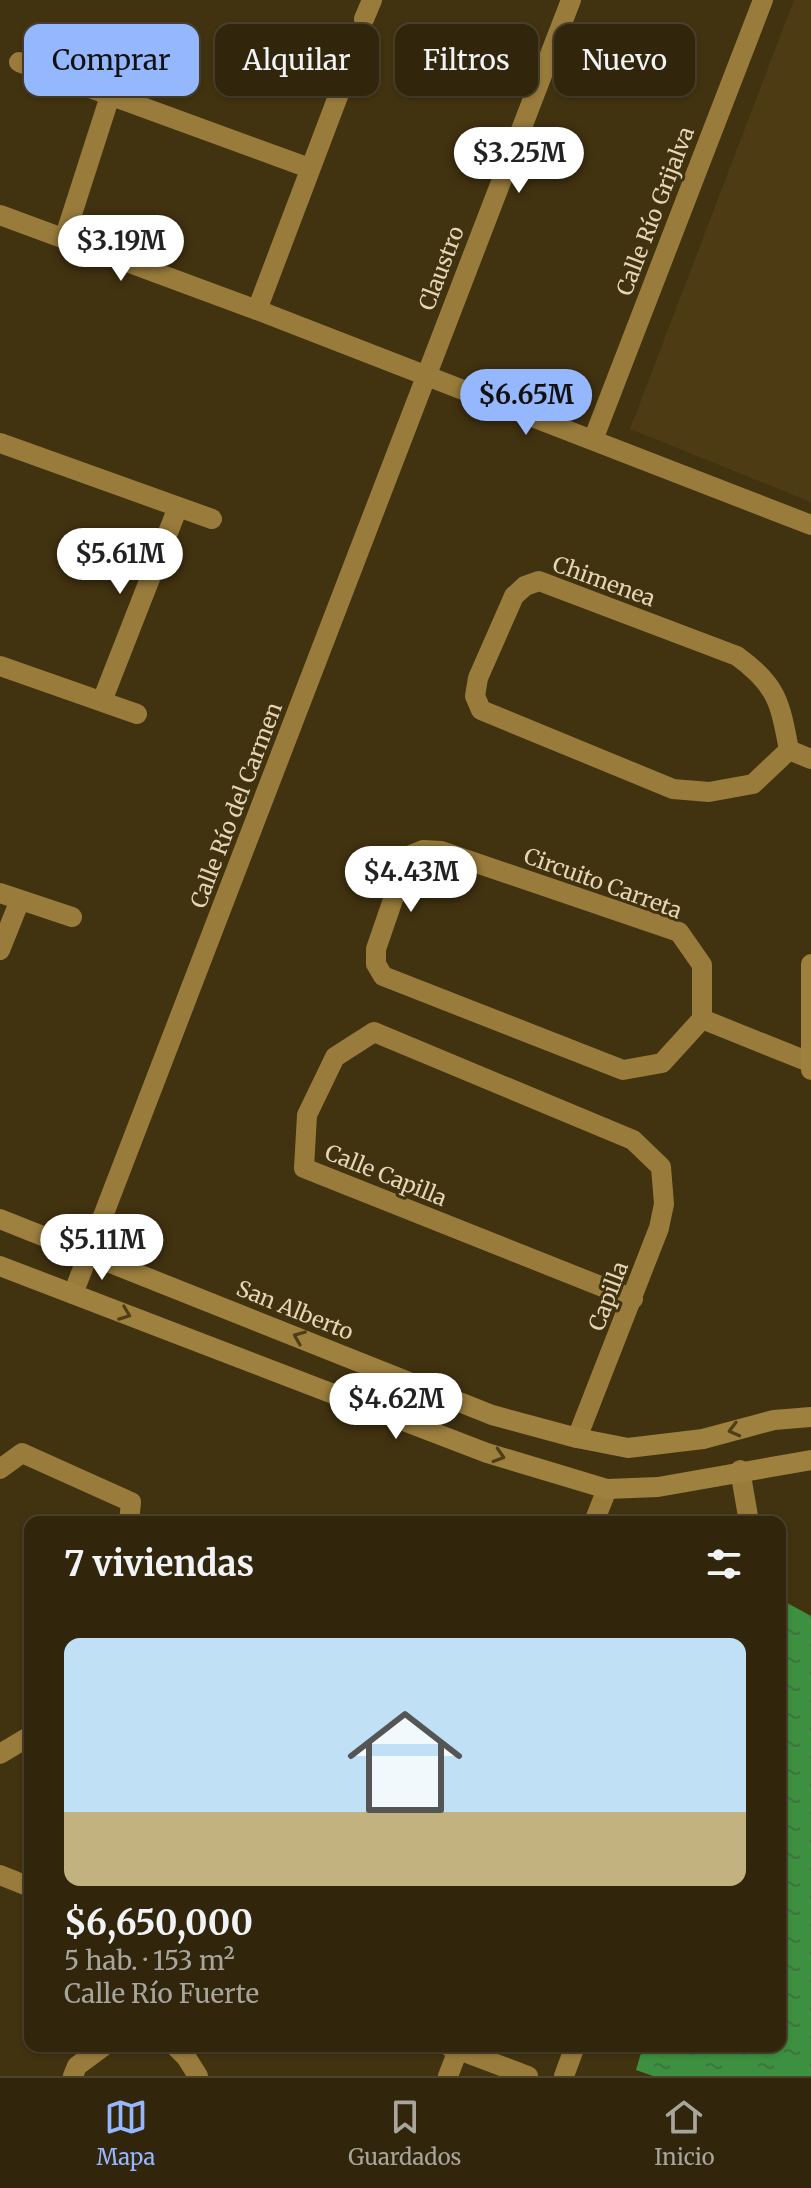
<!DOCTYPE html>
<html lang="es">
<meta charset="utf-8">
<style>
body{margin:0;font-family:Merriweather,serif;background:#392e15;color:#f1f3f6;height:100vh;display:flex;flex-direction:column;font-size:30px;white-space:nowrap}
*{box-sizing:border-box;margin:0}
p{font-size:26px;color:#a8a59d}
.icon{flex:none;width:44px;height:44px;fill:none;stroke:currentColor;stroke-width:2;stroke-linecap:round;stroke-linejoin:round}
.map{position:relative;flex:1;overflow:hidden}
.panel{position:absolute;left:24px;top:1516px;width:762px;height:536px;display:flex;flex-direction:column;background:#31260c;border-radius:16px;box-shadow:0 2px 6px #0004,0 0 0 2px #4c432d}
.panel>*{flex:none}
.banner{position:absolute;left:24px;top:24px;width:764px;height:72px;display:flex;gap:16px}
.price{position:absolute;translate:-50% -68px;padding:0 18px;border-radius:28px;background:#fff;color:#222;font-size:26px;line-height:52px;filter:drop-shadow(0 2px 4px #0008)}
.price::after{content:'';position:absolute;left:50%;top:48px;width:24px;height:18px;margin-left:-12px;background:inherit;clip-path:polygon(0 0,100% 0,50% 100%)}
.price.active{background:#94b7fd;color:#111}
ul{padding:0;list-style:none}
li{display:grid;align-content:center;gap:16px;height:424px;padding:0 40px}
li span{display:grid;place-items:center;height:248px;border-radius:16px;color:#555}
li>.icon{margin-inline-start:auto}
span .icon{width:144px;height:144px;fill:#fffc;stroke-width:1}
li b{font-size:34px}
h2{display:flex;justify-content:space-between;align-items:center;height:96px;padding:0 40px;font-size:34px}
.pill{padding:0 28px;border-radius:16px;background:#31260c;box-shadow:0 2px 6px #0004,0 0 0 2px #4c432d;font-size:28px;line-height:72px}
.pill.active{background:#94b7fd;color:#111}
.tabs{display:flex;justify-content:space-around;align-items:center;height:112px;border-top:2px solid #4c432d;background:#31260c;font-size:22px;color:#a8a59d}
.tabs a{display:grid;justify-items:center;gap:4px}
.tabs .active{color:#94b7fd}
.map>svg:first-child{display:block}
.built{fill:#4d3b14}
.water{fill:url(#water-ripples)}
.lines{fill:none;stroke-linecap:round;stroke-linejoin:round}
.street{stroke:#997c3c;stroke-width:20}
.secondary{stroke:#9e803f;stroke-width:20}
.oneway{stroke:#4f3e17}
.labels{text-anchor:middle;stroke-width:6;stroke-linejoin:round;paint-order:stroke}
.street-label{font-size:22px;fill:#e5d5b6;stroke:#413210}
</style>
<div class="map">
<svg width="811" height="2076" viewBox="0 0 811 2076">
<defs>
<pattern id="water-ripples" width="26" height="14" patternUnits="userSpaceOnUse" patternTransform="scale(2)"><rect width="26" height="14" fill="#3c9040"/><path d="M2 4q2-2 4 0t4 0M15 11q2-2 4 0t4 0" fill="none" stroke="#3f743d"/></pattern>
</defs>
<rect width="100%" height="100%" fill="#413210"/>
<!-- built -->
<path class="built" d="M 794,0 L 811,0 L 811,502 L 630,429 Z"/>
<!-- water -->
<path class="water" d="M 780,1599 L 811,1616 L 811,2076 L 653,2076 L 636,2070 L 643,2046 L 780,2046 Z"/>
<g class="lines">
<!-- street -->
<g class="street">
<path d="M 364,19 L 372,0"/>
<path d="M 19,62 L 309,168"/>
<path d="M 0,215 L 257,310 L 811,525"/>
<path d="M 64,239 L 110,96"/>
<path d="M 257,310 L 340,91"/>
<path d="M 593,440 L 763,0"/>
<path d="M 0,443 L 212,519"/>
<path d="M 539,581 L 737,656 C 777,685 780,702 789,750 L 753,784 L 709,792 L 673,789 L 481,710 L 475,696 L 478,678 L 514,596 L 525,586 Z"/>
<path d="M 0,666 L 137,714"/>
<path d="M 102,701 L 178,507"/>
<path d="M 789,750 L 811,759"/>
<path d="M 423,850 L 441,851 L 679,932 L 702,965 L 702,1019 L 662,1063 L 623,1070 L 383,976 L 376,964 L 376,949 L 408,856 Z"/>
<path d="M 0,893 L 72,917"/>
<path d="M 0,950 L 20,900"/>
<path d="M 702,1019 L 809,1062"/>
<path d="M 73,1294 L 571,0"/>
<path d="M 577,1438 L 659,1228 L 664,1204 L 661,1167 L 633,1140 L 374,1032 L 335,1057 L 307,1115 L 304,1168 L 633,1299"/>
<path d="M 0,1469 L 22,1453 L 131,1502 L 129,1522"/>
<path d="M 740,1470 L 749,1522"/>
<path d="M 594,1522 L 607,1489"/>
<path d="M 0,1754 L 30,1736"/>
<path d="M 0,1875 L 30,1887"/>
<path d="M 175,2046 L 186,2057 L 198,2076"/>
<path d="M 448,2046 L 528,2076"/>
<path d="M 73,2076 L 77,2066 L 104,2046"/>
<path d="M 448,2076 L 458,2050"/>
<path d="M 564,2076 L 575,2046"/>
</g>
<!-- secondary -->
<g class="secondary">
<path d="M 811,964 L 811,1070"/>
<path d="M 0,1219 L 492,1415 L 577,1438 L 628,1448 L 703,1439 L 774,1420 L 811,1417"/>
<path d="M 0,1266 L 487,1453 L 607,1489 L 658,1487 L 811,1460"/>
</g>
</g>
<!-- one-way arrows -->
<defs><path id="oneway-chevron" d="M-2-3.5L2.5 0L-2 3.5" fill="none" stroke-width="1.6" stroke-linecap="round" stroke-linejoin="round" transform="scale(2)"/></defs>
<g class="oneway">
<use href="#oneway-chevron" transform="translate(125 1314) rotate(21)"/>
<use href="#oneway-chevron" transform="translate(299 1337) rotate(-158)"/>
<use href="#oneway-chevron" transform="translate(734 1430) rotate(165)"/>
<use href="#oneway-chevron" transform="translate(499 1456) rotate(17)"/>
</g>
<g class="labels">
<!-- street labels -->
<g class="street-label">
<text transform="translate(655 211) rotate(-69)" y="8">Calle Río Grijalva</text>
<text transform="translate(441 268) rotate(-69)" y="8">Claustro</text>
<text transform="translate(604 581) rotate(20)" y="8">Chimenea</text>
<text transform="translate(236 805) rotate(-69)" y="8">Calle Río del Carmen</text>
<text transform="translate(603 883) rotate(20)" y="8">Circuito Carreta</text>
<text transform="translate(386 1175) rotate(22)" y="8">Calle Capilla</text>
<text transform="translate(608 1296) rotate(-69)" y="8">Capilla</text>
<text transform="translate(295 1310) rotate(22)" y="8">San Alberto</text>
</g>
</g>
</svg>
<b class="price" style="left:519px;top:195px">$3.25M</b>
<b class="price" style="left:121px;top:283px">$3.19M</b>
<b class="price active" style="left:526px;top:437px">$6.65M</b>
<b class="price" style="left:120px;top:596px">$5.61M</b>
<b class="price" style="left:411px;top:914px">$4.43M</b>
<b class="price" style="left:102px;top:1282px">$5.11M</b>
<b class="price" style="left:396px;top:1441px">$4.62M</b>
<div class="banner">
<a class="pill active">Comprar</a>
<a class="pill">Alquilar</a>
<a class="pill">Filtros</a>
<a class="pill">Nuevo</a>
</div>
<section class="panel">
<h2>7 viviendas<svg class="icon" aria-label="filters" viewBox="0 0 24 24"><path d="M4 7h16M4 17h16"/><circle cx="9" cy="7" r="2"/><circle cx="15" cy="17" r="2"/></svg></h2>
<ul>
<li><span style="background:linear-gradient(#bfe0f5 70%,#c2b280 0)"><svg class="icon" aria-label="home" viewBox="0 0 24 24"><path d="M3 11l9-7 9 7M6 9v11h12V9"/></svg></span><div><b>$6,650,000</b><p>5 hab. · 153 m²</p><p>Calle Río Fuerte</p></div></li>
</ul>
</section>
</div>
<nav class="tabs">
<a class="active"><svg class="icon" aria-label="map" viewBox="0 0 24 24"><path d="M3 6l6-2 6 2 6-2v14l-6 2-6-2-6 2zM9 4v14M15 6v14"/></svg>Mapa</a>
<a><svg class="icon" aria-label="saved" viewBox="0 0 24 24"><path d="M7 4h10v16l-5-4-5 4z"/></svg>Guardados</a>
<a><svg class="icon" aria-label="home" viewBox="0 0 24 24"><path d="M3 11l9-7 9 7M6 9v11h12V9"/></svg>Inicio</a>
</nav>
